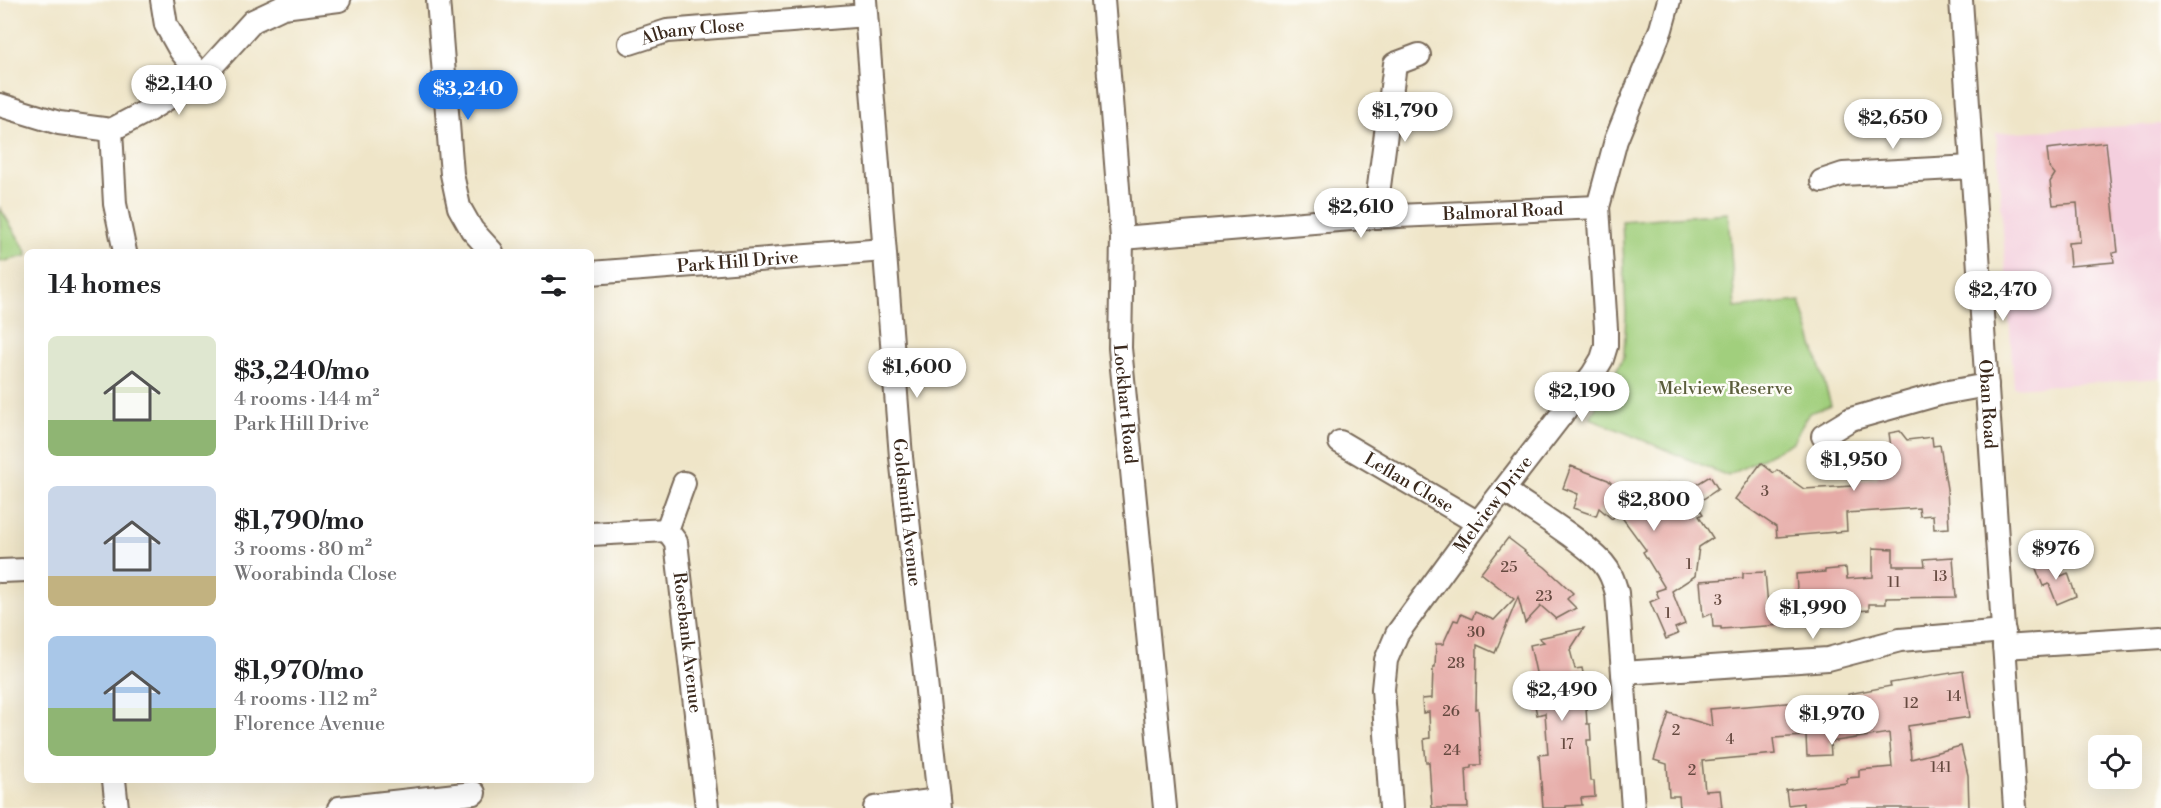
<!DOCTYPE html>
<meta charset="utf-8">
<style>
body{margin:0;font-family:"Libre Bodoni",serif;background:#f2f2f2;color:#202124;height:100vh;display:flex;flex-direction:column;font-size:22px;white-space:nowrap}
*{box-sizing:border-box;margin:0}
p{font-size:20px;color:#757577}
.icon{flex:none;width:33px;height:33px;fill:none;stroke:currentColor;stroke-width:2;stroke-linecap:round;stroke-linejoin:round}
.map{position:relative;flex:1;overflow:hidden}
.details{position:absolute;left:24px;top:249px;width:570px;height:534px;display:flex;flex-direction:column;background:#fff;border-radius:9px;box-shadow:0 6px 24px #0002}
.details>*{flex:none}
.controls{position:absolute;left:2088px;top:735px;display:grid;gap:12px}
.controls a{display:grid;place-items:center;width:54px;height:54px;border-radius:9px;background:#fff;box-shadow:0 6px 24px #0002;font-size:30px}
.price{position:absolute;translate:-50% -51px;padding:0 14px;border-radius:21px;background:#fff;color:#222;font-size:20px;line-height:39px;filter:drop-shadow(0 2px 3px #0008)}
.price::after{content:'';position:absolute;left:50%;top:36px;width:18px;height:14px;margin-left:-9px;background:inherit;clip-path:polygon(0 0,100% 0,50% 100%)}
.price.selected{background:#1a73e8;color:#fff}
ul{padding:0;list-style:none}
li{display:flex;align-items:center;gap:18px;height:150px;padding:0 24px}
li span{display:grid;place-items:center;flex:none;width:168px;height:120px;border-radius:9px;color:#555}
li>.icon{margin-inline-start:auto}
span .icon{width:72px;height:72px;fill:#fffc;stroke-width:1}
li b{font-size:26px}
h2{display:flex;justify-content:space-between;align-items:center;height:72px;padding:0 24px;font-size:26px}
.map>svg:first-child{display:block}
.built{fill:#f4cfde}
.green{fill:#a1cf7d;stroke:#6e7c4e;stroke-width:1.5}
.building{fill:#e6aba7}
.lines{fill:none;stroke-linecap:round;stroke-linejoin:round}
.minor-casing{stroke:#7a6b5a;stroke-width:26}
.minor{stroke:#fff;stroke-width:22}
.labels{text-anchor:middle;stroke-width:5;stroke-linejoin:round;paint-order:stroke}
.number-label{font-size:15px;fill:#664a40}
.street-label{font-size:18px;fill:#3b2a1e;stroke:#fdfcf7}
.park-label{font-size:18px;fill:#5a5c3a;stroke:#fdfcf7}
</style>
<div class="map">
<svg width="2161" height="808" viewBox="0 0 2161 808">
<rect width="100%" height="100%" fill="#fdfcf7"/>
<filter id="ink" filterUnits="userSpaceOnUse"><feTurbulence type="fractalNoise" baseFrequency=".0167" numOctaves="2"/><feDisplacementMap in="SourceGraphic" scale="12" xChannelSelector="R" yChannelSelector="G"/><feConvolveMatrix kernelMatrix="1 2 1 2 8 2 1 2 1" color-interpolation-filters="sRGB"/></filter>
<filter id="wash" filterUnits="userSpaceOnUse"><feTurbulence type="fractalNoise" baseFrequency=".008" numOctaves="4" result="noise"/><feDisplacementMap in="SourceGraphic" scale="24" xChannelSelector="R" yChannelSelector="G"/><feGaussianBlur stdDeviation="1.35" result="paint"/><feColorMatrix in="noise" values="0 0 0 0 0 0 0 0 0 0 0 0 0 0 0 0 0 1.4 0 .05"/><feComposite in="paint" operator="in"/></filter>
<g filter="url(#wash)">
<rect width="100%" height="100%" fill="#efe5c8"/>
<!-- built -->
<path class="built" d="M 2161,124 L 2161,378 L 2014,388 L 1996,133 Z"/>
<!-- green -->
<g class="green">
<path d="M 0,208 L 27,252 L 27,256 L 0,262 Z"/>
<path d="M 1728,213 L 1735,308 L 1800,301 L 1831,405 L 1809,413 L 1793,442 L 1728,476 L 1590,418 L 1624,356 L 1626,314 L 1622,221 Z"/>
</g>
<g id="blocks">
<!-- building -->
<g class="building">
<path d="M 2106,142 L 2118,252 L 2113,253 L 2114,262 L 2070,266 L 2068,243 L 2080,242 L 2077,203 L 2053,205 L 2050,182 L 2055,174 L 2049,167 L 2047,149 Z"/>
<path d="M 1900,431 L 1907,440 L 1932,437 L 1933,446 L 1940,445 L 1947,489 L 1949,528 L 1934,529 L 1933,515 L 1920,516 L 1919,508 L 1846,513 L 1847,531 L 1777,537 L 1776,527 L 1735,499 L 1761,463 L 1774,473 L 1777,470 L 1804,489 L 1852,486 L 1852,480 L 1877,478 L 1876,464 L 1893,462 L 1889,433 Z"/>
<path d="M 1571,466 L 1608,480 L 1636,507 L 1668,483 L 1678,496 L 1710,476 L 1718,489 L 1696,504 L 1703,514 L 1699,516 L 1713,538 L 1699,547 L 1695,576 L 1672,591 L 1685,624 L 1675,628 L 1678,634 L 1666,639 L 1650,602 L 1659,598 L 1656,591 L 1665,588 L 1643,552 L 1646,550 L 1618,512 L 1612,519 L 1599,508 L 1596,516 L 1573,508 L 1578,494 L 1563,488 Z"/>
<path d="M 1508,538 L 1525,551 L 1524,552 L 1545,567 L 1573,593 L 1567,599 L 1576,608 L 1556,619 L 1541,606 L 1525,623 L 1518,597 L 1495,653 L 1477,645 L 1476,709 L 1478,708 L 1481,765 L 1471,765 L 1471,768 L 1466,769 L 1468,808 L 1432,808 L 1429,762 L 1426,762 L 1424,739 L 1430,738 L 1429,712 L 1423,713 L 1422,699 L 1432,698 L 1433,667 L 1435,667 L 1436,644 L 1443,644 L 1454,620 L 1458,621 L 1461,614 L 1472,619 L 1475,612 L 1494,620 L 1514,599 L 1481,573 Z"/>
<path d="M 1873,548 L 1893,549 L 1893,566 L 1925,566 L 1924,559 L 1953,557 L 1956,597 L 1886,598 L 1886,604 L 1869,604 L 1869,610 L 1821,614 L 1822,620 L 1781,623 L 1781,625 L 1721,629 L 1721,627 L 1713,627 L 1712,613 L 1703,617 L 1700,581 L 1743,578 L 1743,573 L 1765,572 L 1768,606 L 1798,605 L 1796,574 L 1825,572 L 1825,570 L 1846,568 L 1847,579 L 1873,577 Z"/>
<path d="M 2054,558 L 2061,576 L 2068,573 L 2076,596 L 2057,604 L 2049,584 L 2043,586 L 2035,566 Z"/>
<path d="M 1584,628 L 1570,650 L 1575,669 L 1582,668 L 1587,692 L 1585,692 L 1587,724 L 1590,724 L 1591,740 L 1587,740 L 1590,781 L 1594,781 L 1595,797 L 1581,798 L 1582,805 L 1566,806 L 1566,808 L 1543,808 L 1539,755 L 1548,754 L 1545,713 L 1537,715 L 1529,678 L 1537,677 L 1530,645 L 1544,642 L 1539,638 Z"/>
<path d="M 1963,671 L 1970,717 L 1908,726 L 1911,759 L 1961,746 L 1968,775 L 1969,808 L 1803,808 L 1803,803 L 1788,805 L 1786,790 L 1847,783 L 1847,778 L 1859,777 L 1859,770 L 1892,767 L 1889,733 L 1830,742 L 1831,755 L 1807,756 L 1806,736 L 1773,738 L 1775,754 L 1702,761 L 1705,791 L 1720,790 L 1722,808 L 1680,808 L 1679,796 L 1669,796 L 1667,764 L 1654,760 L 1669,713 L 1712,726 L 1710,709 L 1848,698 L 1848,694 L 1891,686 L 1890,683 Z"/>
</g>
</g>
</g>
<g filter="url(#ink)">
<use href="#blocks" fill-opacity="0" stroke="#7a6b5a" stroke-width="1.5"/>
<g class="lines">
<defs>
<g id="minor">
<path d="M 162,0 L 166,25 L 180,50 L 202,77"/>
<path d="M 438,0 L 452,174 L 459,207 L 472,230 L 492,252"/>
<path id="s1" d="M 865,0 L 901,457 L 940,808"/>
<path id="s2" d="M 1103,0 L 1122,238 L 1120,348 L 1165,808"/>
<path id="s3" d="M 1961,0 L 2015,808"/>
<path id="s4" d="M 630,43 L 667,31 L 866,15"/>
<path d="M 0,105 L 59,123 L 111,130 L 149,110 L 202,77 L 253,21 L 283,7 L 339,0"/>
<path d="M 111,130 L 115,204 L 125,252"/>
<path d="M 1822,181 L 1843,174 L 1972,167"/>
<path d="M 1375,217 L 1395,64 L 1419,55"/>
<path id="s5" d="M 1122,238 L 1375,217 L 1598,207"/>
<path id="s6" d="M 591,273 L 884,250"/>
<path d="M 1823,436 L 1851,419 L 1943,393 L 1987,385"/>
<path id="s7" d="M 1340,442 L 1478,523"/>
<path id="s8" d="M 684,483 L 667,530 L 676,542 L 707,808"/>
<path d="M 1505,491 C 1535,512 1579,538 1603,563 C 1611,572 1614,582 1617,593 L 1633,808"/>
<path d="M 591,534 L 667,530"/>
<path d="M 0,571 L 27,570"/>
<path d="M 2004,647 L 2161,637"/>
<path d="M 1623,673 L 1828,659 L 1900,640 L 2004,631"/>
<path d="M 114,780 L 117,808"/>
<path d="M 339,808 L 474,793"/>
<path d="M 875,808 L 939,800"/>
<path id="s9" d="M 1391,808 L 1383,689 L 1386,660 L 1397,634 L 1478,523 L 1593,374 L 1602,359 L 1606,346 L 1606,329 L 1598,207 L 1616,140 L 1661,29 L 1669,0"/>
</g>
</defs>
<!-- minor casing -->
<use href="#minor" class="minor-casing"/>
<!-- minor -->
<use href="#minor" class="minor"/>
</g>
</g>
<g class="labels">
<!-- number labels -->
<g class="number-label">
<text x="1765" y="496">3</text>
<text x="1689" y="569">1</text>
<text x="1509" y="572">25</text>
<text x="1940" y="581">13</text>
<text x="1894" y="587">11</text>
<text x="1544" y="601">23</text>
<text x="1718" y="605">3</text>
<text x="1668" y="618">1</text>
<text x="1476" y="637">30</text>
<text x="1456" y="668">28</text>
<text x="1954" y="701">14</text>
<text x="1911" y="708">12</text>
<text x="1451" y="716">26</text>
<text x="1676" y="735">2</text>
<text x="1730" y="744">4</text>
<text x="1567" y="749">17</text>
<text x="1452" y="755">24</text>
<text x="1941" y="772">141</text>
<text x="1692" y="775">2</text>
</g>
<!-- street labels -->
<g class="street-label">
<text dy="6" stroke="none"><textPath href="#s4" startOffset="64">Albany Close</textPath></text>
<text dy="6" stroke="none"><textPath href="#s5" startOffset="382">Balmoral Road</textPath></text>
<text dy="6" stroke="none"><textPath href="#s6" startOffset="147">Park Hill Drive</textPath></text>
<text dy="6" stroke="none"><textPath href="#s2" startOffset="405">Lockhart Road</textPath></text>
<text dy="6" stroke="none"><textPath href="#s3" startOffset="405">Oban Road</textPath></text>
<text dy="6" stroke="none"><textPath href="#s7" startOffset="80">Leflan Close</textPath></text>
<text dy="6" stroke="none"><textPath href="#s9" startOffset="338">Melview Drive</textPath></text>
<text dy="6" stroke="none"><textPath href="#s1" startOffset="514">Goldsmith Avenue</textPath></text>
<text dy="6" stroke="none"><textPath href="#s8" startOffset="166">Rosebank Avenue</textPath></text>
</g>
<!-- park labels -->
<g class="park-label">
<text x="1725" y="394">Melview Reserve</text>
</g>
</g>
</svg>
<div class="controls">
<a><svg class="icon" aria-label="locate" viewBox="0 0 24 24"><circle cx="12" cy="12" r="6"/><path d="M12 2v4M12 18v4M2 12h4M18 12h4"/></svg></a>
</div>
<b class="price" style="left:179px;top:116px">$2,140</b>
<b class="price selected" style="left:468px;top:121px">$3,240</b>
<b class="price" style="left:1405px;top:143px">$1,790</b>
<b class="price" style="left:1893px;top:150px">$2,650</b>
<b class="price" style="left:1361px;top:239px">$2,610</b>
<b class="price" style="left:2003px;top:322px">$2,470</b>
<b class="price" style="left:917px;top:399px">$1,600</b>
<b class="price" style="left:1582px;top:423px">$2,190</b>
<b class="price" style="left:1854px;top:492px">$1,950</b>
<b class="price" style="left:1654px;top:532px">$2,800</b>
<b class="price" style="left:2056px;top:581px">$976</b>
<b class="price" style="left:1813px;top:640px">$1,990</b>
<b class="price" style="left:1562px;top:722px">$2,490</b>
<b class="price" style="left:1832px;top:746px">$1,970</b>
<section class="details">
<h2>14 homes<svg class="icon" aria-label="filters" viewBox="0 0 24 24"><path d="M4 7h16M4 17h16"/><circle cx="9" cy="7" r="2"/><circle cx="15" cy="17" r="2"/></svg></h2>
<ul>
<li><span style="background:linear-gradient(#dfe7d0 70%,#8fb573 0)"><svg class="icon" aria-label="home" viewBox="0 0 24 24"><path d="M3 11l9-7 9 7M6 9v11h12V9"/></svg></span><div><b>$3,240/mo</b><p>4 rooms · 144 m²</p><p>Park Hill Drive</p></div></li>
<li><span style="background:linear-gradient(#c9d6e8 75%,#c2b280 0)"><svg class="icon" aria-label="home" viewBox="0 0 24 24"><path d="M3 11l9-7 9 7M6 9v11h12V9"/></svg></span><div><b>$1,790/mo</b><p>3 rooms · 80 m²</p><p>Woorabinda Close</p></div></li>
<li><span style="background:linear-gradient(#a9c7e8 60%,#8fb573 0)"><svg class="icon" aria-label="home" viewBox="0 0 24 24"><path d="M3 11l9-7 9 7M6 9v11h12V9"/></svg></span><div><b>$1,970/mo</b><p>4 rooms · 112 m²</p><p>Florence Avenue</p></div></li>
</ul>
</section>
</div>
